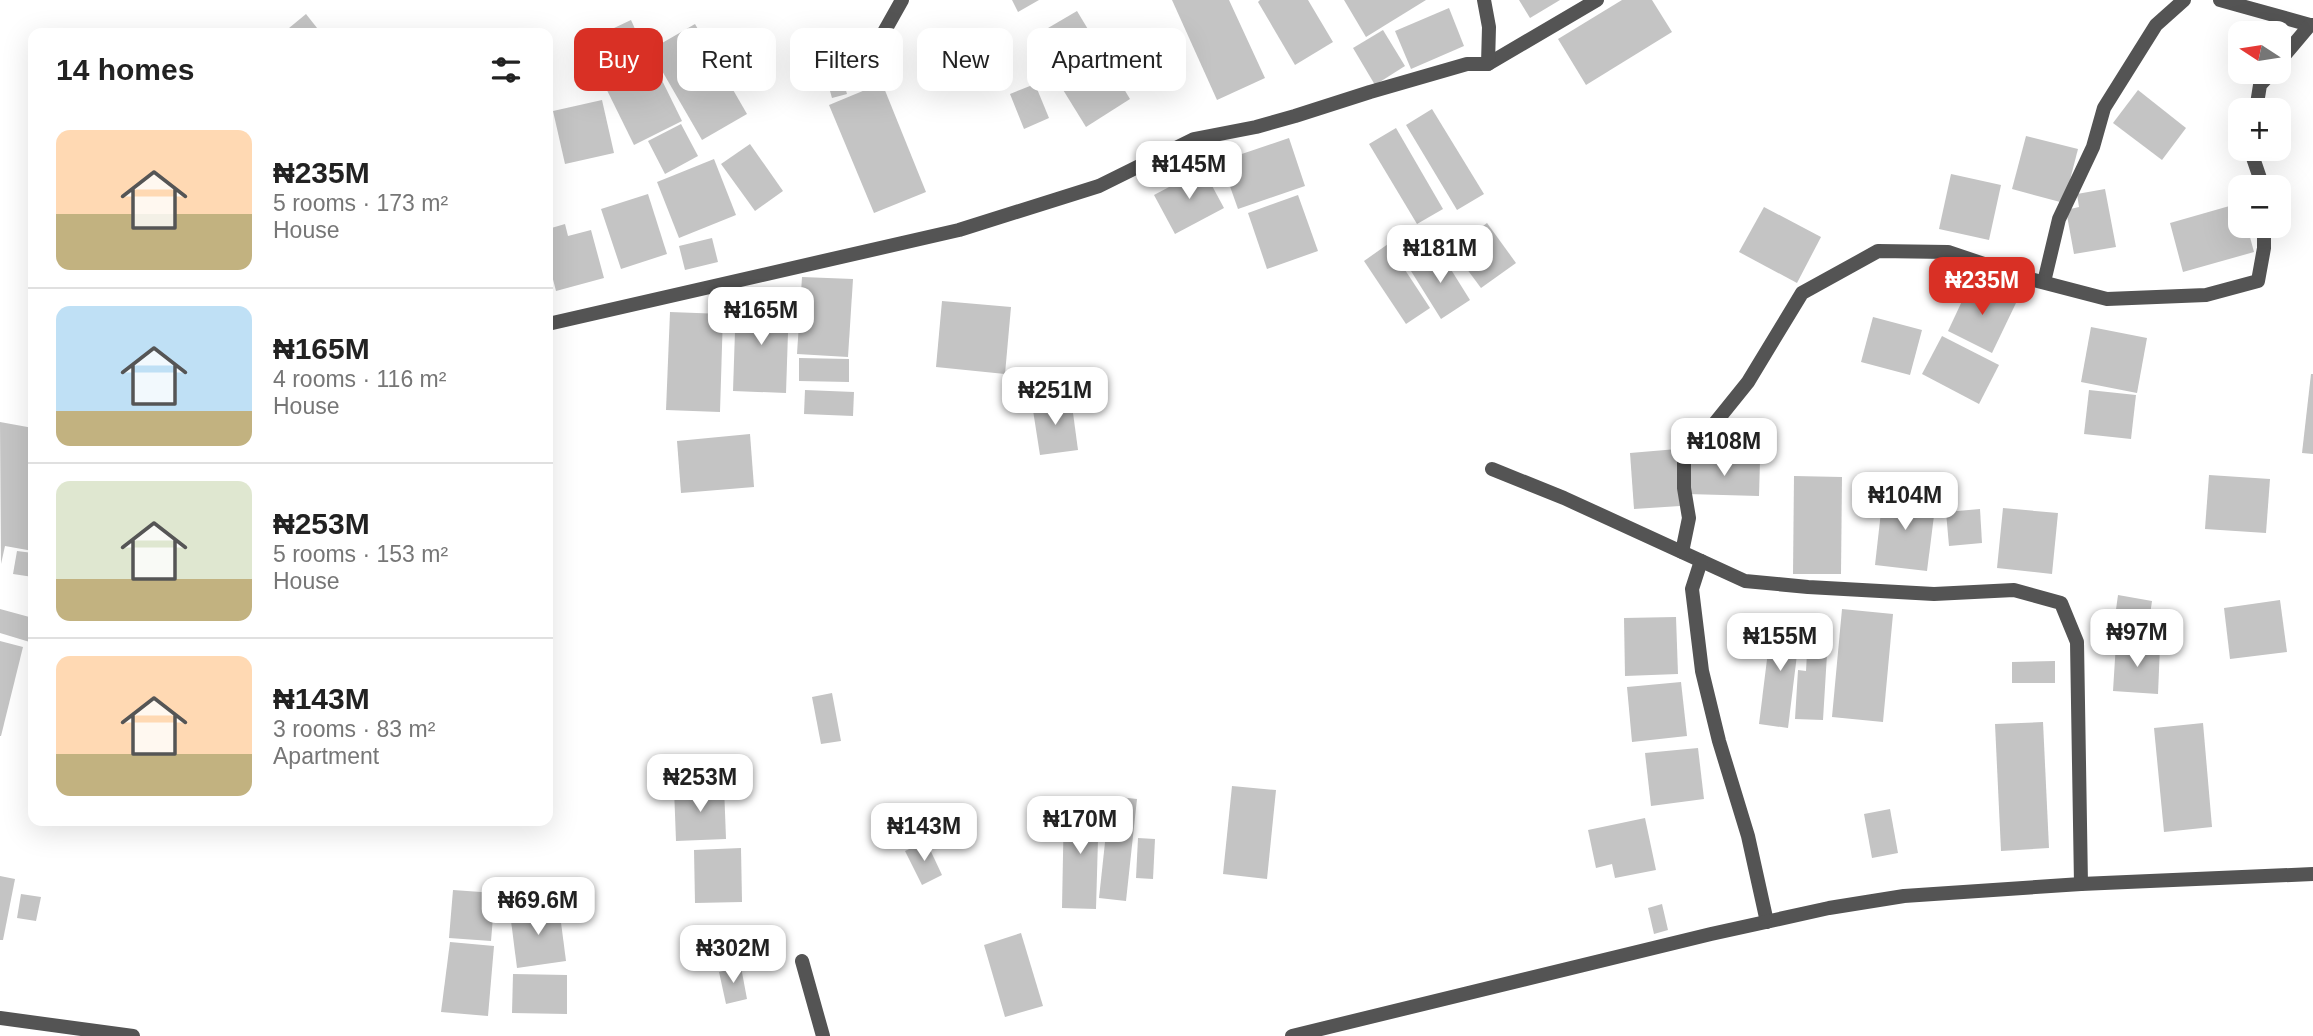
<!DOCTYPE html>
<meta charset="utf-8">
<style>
body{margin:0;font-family:Arial,sans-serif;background:#f6f6f6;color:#222;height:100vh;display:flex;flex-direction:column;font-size:26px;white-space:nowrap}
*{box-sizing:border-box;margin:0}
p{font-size:23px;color:#767676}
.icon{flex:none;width:38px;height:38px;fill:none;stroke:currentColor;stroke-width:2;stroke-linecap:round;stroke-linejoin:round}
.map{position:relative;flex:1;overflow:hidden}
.details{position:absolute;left:28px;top:28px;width:525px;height:798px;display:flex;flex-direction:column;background:#fff;border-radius:14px;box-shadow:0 7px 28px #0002}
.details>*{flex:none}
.banner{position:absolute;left:574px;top:28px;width:665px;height:63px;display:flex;gap:14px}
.needle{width:46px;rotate:282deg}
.controls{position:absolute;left:2228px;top:21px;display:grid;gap:14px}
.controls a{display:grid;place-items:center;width:63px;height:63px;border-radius:14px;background:#fff;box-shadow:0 7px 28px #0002;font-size:35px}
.price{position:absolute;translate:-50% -60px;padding:0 16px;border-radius:14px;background:#fff;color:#222;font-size:23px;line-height:46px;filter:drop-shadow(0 2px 4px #0008)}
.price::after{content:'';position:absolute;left:50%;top:42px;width:21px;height:16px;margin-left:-10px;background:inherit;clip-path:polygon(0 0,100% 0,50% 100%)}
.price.current{background:#d93025;color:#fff}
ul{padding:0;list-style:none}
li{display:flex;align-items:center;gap:21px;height:175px;padding:0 28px}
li+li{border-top:2px solid #e0e0e0}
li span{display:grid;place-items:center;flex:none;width:196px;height:140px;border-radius:14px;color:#555}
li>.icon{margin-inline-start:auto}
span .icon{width:84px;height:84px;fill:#fffc;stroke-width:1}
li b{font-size:30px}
h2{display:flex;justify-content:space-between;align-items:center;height:84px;padding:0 28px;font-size:30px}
.tag{padding:0 24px;border-radius:14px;background:#fff;box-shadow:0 7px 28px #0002;font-size:24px;line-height:63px}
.tag.current{background:#d93025;color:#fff}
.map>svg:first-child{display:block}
.building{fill:#c4c4c4}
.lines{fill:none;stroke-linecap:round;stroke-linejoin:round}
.street{stroke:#545454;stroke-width:14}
</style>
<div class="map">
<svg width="2313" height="1036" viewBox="0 0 2313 1036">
<rect width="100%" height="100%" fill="#fff"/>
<!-- building -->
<g class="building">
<path d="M 1012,0 L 1039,0 L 1018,12 Z"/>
<path d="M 1172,0 L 1229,0 L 1265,78 L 1217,100 Z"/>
<path d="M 1260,0 L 1308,0 L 1333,42 L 1295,65 L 1258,2 Z"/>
<path d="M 1344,0 L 1426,0 L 1366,37 Z"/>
<path d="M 1519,0 L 1560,0 L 1530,18 Z"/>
<path d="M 1622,0 L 1652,0 L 1672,32 L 1586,85 L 1558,39 Z"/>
<path d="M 1449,8 L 1464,46 L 1411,69 L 1395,31 Z"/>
<path d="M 1077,11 L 1130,99 L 1086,127 L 1031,38 Z"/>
<path d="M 306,14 L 321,33 L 283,33 Z"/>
<path d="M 631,20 L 644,49 L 589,74 L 576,46 Z"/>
<path d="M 695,24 L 747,114 L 702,140 L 650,50 Z"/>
<path d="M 1383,30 L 1405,66 L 1375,85 L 1353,48 Z"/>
<path d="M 649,54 L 682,121 L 634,145 L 601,78 Z"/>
<path d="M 843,80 L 847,94 L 832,98 L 828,84 Z"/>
<path d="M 882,83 L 926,192 L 874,213 L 829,105 Z"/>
<path d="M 1035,84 L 1049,118 L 1024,129 L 1010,94 Z"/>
<path d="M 2138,90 L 2186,128 L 2162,160 L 2113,123 Z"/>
<path d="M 602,100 L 614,153 L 565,164 L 553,111 Z"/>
<path d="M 1432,109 L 1484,194 L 1457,210 L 1406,125 Z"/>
<path d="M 681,124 L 698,156 L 665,174 L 648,141 Z"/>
<path d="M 1396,128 L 1443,209 L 1417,224 L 1369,144 Z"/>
<path d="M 2026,136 L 2078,149 L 2064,203 L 2012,189 Z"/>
<path d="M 1289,138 L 1305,186 L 1238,209 L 1221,161 Z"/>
<path d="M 750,144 L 783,191 L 755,211 L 721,164 Z"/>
<path d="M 714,159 L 736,215 L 679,238 L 657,182 Z"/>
<path d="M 1203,169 L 1224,208 L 1175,234 L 1154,195 Z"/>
<path d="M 1951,174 L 2001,185 L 1989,240 L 1939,229 Z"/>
<path d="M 2105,189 L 2116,247 L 2074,254 L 2066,210 L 2079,207 L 2077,194 Z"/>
<path d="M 648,194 L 667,254 L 621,269 L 601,209 Z"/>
<path d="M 1298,195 L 1318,251 L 1267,269 L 1248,213 Z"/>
<path d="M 2240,203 L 2240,226 L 2247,226 L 2254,252 L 2183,272 L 2170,223 Z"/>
<path d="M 1764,207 L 1821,237 L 1797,283 L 1739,252 Z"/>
<path d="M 1487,223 L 1516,263 L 1481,288 L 1452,249 Z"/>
<path d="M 565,224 L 568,236 L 591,230 L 604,278 L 556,291 L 548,260 L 548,229 Z"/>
<path d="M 712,238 L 718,262 L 685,270 L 679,246 Z"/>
<path d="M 1388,244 L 1430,308 L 1406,324 L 1364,261 Z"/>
<path d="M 1440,252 L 1470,300 L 1441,319 L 1411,271 Z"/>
<path d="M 802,277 L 853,279 L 848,357 L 797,354 Z"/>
<path d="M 1971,282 L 2016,303 L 1992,353 L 1948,331 Z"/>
<path d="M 736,301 L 789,302 L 786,393 L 733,391 Z"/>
<path d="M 942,301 L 1011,307 L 1005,374 L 936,367 Z"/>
<path d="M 670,312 L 723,314 L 720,412 L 666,410 Z"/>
<path d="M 1873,317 L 1922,330 L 1910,375 L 1861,362 Z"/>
<path d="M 2091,327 L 2147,338 L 2137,393 L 2081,382 Z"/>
<path d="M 1942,336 L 1999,365 L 1979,404 L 1922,374 Z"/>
<path d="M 799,358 L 849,359 L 849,382 L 799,381 Z"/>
<path d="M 2311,374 L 2313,374 L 2313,454 L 2302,453 Z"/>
<path d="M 805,390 L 854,392 L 853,416 L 804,414 Z"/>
<path d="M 2089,390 L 2136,395 L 2131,439 L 2084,434 Z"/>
<path d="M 1071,398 L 1078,450 L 1040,455 L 1032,404 Z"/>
<path d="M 0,422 L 33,428 L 33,551 L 5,546 L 1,564 Z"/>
<path d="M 750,434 L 754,487 L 681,493 L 677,441 Z"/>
<path d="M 1677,449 L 1680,506 L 1634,509 L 1630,453 Z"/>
<path d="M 1688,460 L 1760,461 L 1759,496 L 1687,494 Z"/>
<path d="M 2209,475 L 2270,479 L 2266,533 L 2205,529 Z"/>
<path d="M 1794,476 L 1842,477 L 1841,574 L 1793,574 Z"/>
<path d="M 1883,494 L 1936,500 L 1927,571 L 1875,565 Z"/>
<path d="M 2003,508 L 2058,513 L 2052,574 L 1997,568 Z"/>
<path d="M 1980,509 L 1982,543 L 1949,546 L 1946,512 Z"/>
<path d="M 17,551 L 33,553 L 33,577 L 13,574 Z"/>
<path d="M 2118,595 L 2152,601 L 2147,636 L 2113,631 Z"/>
<path d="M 2280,600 L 2287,652 L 2230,659 L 2224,608 Z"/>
<path d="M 0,609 L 33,618 L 33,643 L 0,633 Z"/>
<path d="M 1842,609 L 1893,614 L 1883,722 L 1832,717 Z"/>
<path d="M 1676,617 L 1678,674 L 1625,676 L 1624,618 Z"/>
<path d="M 1772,619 L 1801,622 L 1788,728 L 1759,724 Z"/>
<path d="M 0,641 L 23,647 L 1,736 L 0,736 Z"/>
<path d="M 2116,643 L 2160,646 L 2158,694 L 2113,691 Z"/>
<path d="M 1807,653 L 1827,654 L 1823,720 L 1795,719 L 1798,670 L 1806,671 Z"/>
<path d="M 2055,661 L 2055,683 L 2012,683 L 2012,662 Z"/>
<path d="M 1681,682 L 1687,736 L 1632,742 L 1627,687 Z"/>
<path d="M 832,693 L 841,741 L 821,744 L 812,697 Z"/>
<path d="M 2043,722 L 2049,848 L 2001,851 L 1995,724 Z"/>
<path d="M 2203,723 L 2212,827 L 2164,832 L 2154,728 Z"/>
<path d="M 1698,748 L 1704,799 L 1651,806 L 1645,753 Z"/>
<path d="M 724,786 L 726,839 L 676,841 L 674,788 Z"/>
<path d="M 1232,786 L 1276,790 L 1267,879 L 1223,874 Z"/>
<path d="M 1110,796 L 1137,799 L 1126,901 L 1099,898 Z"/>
<path d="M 1064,803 L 1099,804 L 1096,909 L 1062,908 Z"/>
<path d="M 1890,809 L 1898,853 L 1872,858 L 1864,814 Z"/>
<path d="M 1645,818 L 1656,870 L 1615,878 L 1612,864 L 1596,868 L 1588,830 Z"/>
<path d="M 1138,838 L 1155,839 L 1153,879 L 1136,878 Z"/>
<path d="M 926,841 L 942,875 L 922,885 L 905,851 Z"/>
<path d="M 741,848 L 742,902 L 695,903 L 694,850 Z"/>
<path d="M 0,876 L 15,879 L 3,940 L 0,940 Z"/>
<path d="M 453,890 L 495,893 L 491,941 L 449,938 Z"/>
<path d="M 21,894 L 41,897 L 36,921 L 17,918 Z"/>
<path d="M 1662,904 L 1668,930 L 1654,934 L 1648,908 Z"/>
<path d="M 559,907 L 566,961 L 517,968 L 510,913 Z"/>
<path d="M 1021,933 L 1043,1006 L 1005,1017 L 984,945 Z"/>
<path d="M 450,942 L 494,946 L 488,1016 L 441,1012 Z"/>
<path d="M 741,967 L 747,999 L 726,1004 L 719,972 Z"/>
<path d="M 513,974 L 567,975 L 567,1014 L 512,1013 Z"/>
</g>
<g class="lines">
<!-- street -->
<g class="street">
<path d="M 2220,0 L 2310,25"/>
<path d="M 853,57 L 879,41 L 902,0"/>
<path d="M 2278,63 L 2310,25 L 2313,25"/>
<path d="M 1488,64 L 1597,0"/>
<path d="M 2256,110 L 2260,85 L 2272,72"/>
<path d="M 2250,149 L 2263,187"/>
<path d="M 2044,282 L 2059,219 L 2093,147 L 2104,108 L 2156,25 L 2184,0"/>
<path d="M 548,324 L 959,230 L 1099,186 L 1194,139 L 1256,127 L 1295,116 L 1370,92 L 1467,64 L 1488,64 L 1489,27 L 1484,0"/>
<path d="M 1492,469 L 1564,498 L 1745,581 L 1808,587 L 1934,594 L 2014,590 L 2061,603 L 2077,642 L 2081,884"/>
<path d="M 1682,552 L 1689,518 L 1684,488 L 1684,458 L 1690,454 L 1748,382 L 1802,293 L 1878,251 L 1948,252 L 2026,278 L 2107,299 L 2206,295 L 2258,281 L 2264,248 L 2264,226"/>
<path d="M 1701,561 L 1692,589 L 1702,671 L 1719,741 L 1748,836 L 1767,922"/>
<path d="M 802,961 L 823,1036"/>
<path d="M 0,1018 L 133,1036"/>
<path d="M 1292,1036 L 1711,934 L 1829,908 L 1904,896 L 2081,884 L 2313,874"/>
</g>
</g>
</svg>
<div class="controls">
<a><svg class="needle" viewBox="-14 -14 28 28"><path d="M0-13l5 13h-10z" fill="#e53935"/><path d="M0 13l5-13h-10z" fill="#767676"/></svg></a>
<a>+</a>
<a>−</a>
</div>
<b class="price" style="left:1189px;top:201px">₦145M</b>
<b class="price" style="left:1440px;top:285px">₦181M</b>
<b class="price current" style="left:1982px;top:317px">₦235M</b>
<b class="price" style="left:761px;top:347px">₦165M</b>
<b class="price" style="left:1055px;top:427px">₦251M</b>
<b class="price" style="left:1724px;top:478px">₦108M</b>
<b class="price" style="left:1905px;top:532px">₦104M</b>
<b class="price" style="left:2137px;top:669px">₦97M</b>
<b class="price" style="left:1780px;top:673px">₦155M</b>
<b class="price" style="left:700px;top:814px">₦253M</b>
<b class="price" style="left:1080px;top:856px">₦170M</b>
<b class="price" style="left:924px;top:863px">₦143M</b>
<b class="price" style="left:538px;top:937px">₦69.6M</b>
<b class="price" style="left:733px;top:985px">₦302M</b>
<div class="banner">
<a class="tag current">Buy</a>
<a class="tag">Rent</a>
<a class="tag">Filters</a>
<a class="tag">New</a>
<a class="tag">Apartment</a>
</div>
<section class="details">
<h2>14 homes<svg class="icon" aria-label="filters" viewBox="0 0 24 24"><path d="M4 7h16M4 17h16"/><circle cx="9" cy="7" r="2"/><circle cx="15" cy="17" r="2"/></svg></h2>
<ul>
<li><span style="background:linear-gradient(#ffd9b3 60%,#c2b280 0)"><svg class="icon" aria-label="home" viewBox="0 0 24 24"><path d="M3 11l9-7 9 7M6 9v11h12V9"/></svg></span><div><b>₦235M</b><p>5 rooms · 173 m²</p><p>House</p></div></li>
<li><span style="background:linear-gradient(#bfe0f5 75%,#c2b280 0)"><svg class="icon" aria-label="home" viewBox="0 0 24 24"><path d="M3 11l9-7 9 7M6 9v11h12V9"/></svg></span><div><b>₦165M</b><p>4 rooms · 116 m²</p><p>House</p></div></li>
<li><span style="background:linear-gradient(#dfe7d0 70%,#c2b280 0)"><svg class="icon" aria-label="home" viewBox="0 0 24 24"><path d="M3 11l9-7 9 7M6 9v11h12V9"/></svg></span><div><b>₦253M</b><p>5 rooms · 153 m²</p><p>House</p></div></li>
<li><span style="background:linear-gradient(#ffd9b3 70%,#c2b280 0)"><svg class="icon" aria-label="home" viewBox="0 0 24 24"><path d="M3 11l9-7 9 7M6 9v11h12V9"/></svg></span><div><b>₦143M</b><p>3 rooms · 83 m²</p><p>Apartment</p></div></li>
</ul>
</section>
</div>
